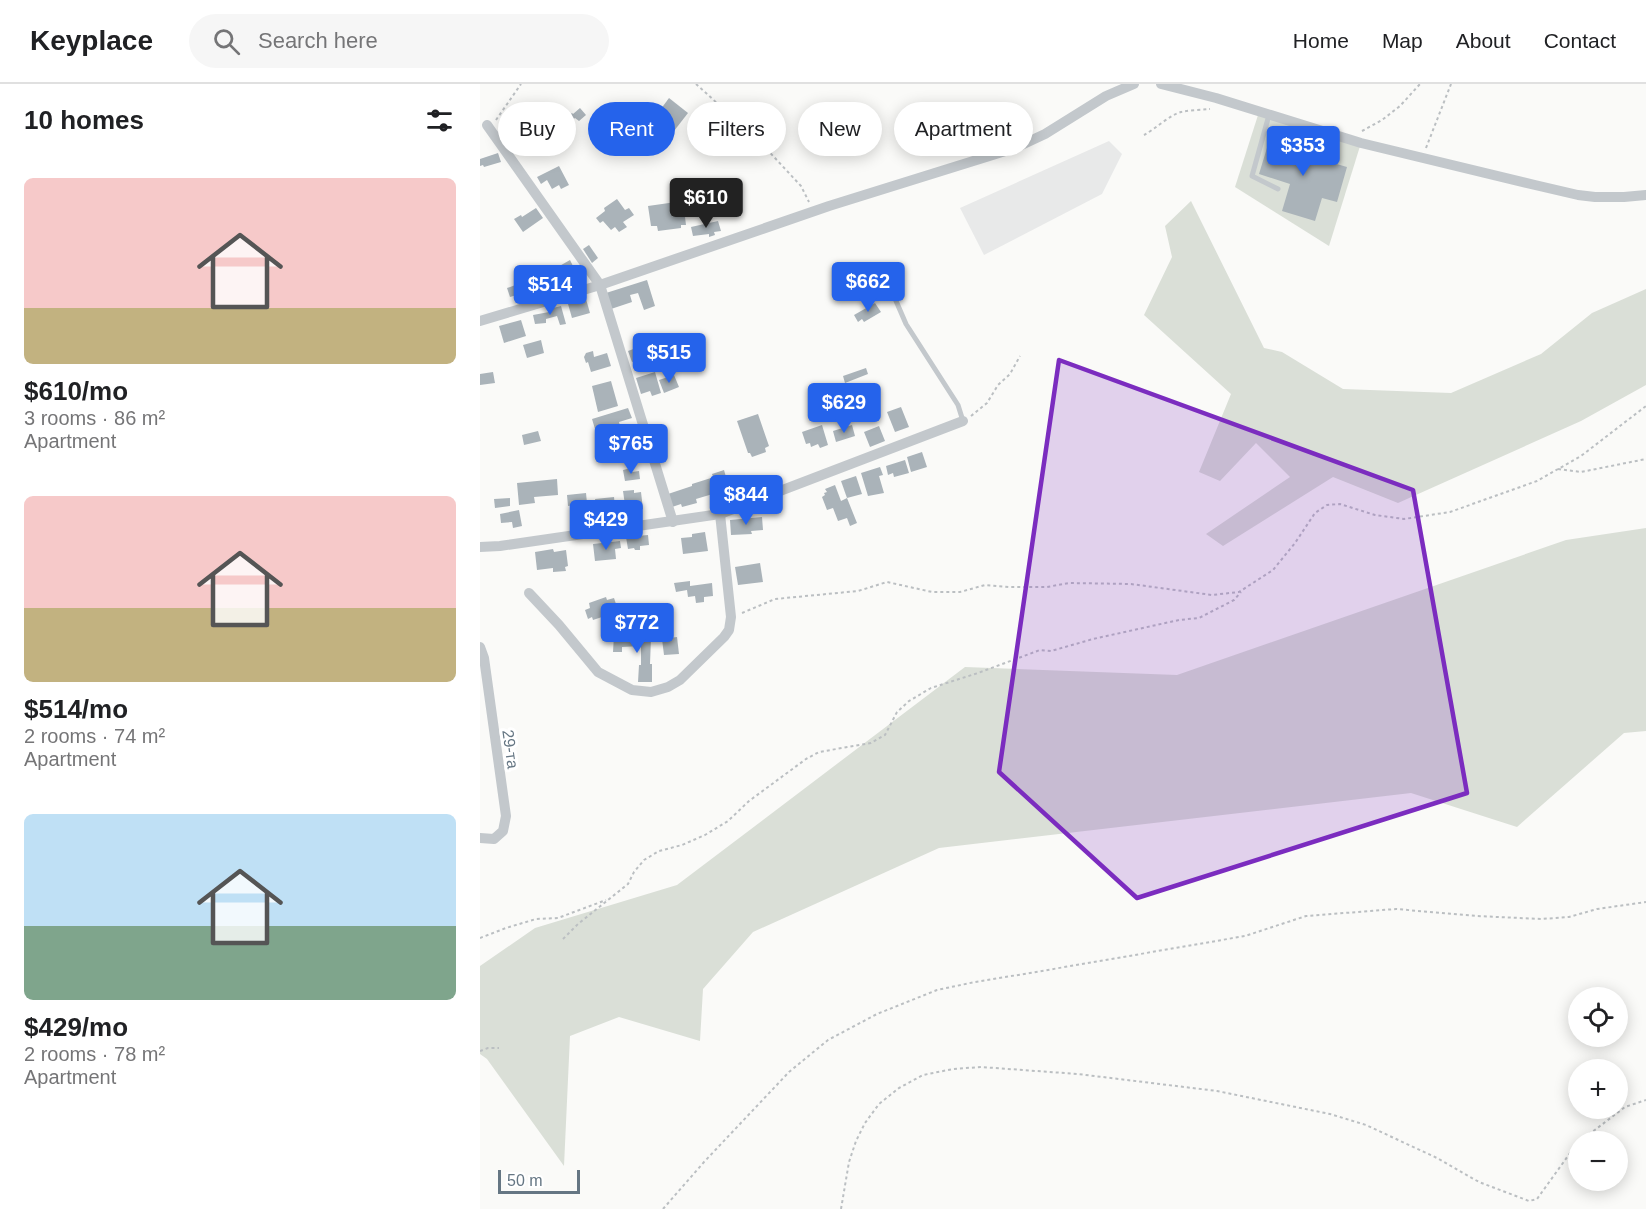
<!DOCTYPE html>
<meta charset="utf-8">
<style>
body{margin:0;font-family:Helvetica,sans-serif;background:#f6f6f6;color:#202124;height:100vh;display:flex;flex-direction:column;font-size:22px;white-space:nowrap}
*{box-sizing:border-box;margin:0}
p{font-size:20px;color:#757577}
.icon{flex:none;width:33px;height:33px;fill:none;stroke:currentColor;stroke-width:2;stroke-linecap:round;stroke-linejoin:round}
.map{position:relative;flex:1;overflow:hidden}
.details{display:flex;flex-direction:column;background:#fff;width:480px}
.details>*{flex:none}
.top-card{position:absolute;left:18px;top:18px;width:570px;height:54px;display:flex;gap:12px}
.tools{position:absolute;left:1088px;top:903px;display:grid;gap:12px}
.tools a{display:grid;place-items:center;width:60px;height:60px;border-radius:50%;background:#fff;box-shadow:0 3px 15px #0003;font-size:30px}
.scale{position:absolute;left:18px;bottom:15px;width:82px;box-sizing:border-box;padding-left:6px;border:3px solid #657683;border-top:0;font-size:16px;line-height:21px;white-space:nowrap;color:#657683;-webkit-text-stroke:4px #fff;paint-order:stroke}
.price{position:absolute;translate:-50% -51px;padding:0 14px;border-radius:6px;background:#2563eb;color:#fff;font-size:20px;line-height:39px;filter:drop-shadow(0 2px 3px #0008)}
.price::after{content:'';position:absolute;left:50%;top:36px;width:18px;height:14px;margin-left:-9px;background:inherit;clip-path:polygon(0 0,100% 0,50% 100%)}
.price.on{background:#222;color:#fff}
ul{padding:0;list-style:none}
li{display:grid;align-content:center;gap:12px;height:318px;padding:0 24px}
li span{display:grid;place-items:center;height:186px;border-radius:9px;color:#555}
li>.icon{margin-inline-start:auto}
span .icon{width:108px;height:108px;fill:#fffc;stroke-width:1}
li b{font-size:26px}
h2{display:flex;justify-content:space-between;align-items:center;height:72px;padding:0 24px;font-size:26px}
.chip{padding:0 21px;border-radius:27px;background:#fff;box-shadow:0 3px 15px #0003;font-size:21px;line-height:54px}
.chip.on{background:#2563eb;color:#fff}
header{display:flex;align-items:center;gap:36px;box-sizing:border-box;height:84px;padding:0 30px;background:#fff;border-bottom:2px solid #e0e0e0}
header strong{font-size:28px}
nav{display:flex;gap:33px;margin-inline-start:auto;font-size:21px}
.search{width:420px;height:54px;background:#f6f6f6;display:flex;align-items:center;gap:15px;box-sizing:border-box;padding:0 21px;border-radius:33px;color:#757577;font-size:22px}
main{display:flex;flex:1;min-height:0}
.map>svg:first-child{display:block}
.built{fill:#e8e9e9}
.green{fill:#dadfd7}
.building{fill:#aab3b9}
.lines{fill:none;stroke-linecap:round;stroke-linejoin:round}
.path{stroke:#bbbfc2;stroke-width:2;stroke-dasharray:3 3;stroke-linecap:butt}
.service{stroke:#c3c8cc;stroke-width:5}
.minor{stroke:#c3c8cc;stroke-width:10}
.marked{fill:#7b2cbf;fill-opacity:0.2;stroke:#7b2cbf;stroke-width:4.5;stroke-linejoin:round}
.labels{text-anchor:middle;stroke-width:6;stroke-linejoin:round;paint-order:stroke}
.street-label{font-size:16px;fill:#657683;stroke:#fff}
</style>
<header>
<strong>Keyplace</strong>
<div class="search"><svg class="icon" aria-label="search" viewBox="0 0 24 24"><circle cx="10" cy="10" r="6"/><path d="M15 15l6 6"/></svg>Search here</div>
<nav><a>Home</a><a>Map</a><a>About</a><a>Contact</a></nav>
</header>
<main>
<section class="details">
<h2>10 homes<svg class="icon" aria-label="filters" viewBox="0 0 24 24"><path d="M4 7h16M4 17h16"/><circle cx="9" cy="7" r="2"/><circle cx="15" cy="17" r="2"/></svg></h2>
<ul>
<li><span style="background:linear-gradient(#f6c9c9 70%,#c2b280 0)"><svg class="icon" aria-label="home" viewBox="0 0 24 24"><path d="M3 11l9-7 9 7M6 9v11h12V9"/></svg></span><div><b>$610/mo</b><p>3 rooms · 86 m²</p><p>Apartment</p></div></li>
<li><span style="background:linear-gradient(#f6c9c9 60%,#c2b280 0)"><svg class="icon" aria-label="home" viewBox="0 0 24 24"><path d="M3 11l9-7 9 7M6 9v11h12V9"/></svg></span><div><b>$514/mo</b><p>2 rooms · 74 m²</p><p>Apartment</p></div></li>
<li><span style="background:linear-gradient(#bfe0f5 60%,#7fa58c 0)"><svg class="icon" aria-label="home" viewBox="0 0 24 24"><path d="M3 11l9-7 9 7M6 9v11h12V9"/></svg></span><div><b>$429/mo</b><p>2 rooms · 78 m²</p><p>Apartment</p></div></li>
</ul>
</section>
<div class="map">
<svg width="1166" height="1125" viewBox="0 0 1166 1125">
<rect width="100%" height="100%" fill="#fafaf8"/>
<!-- built -->
<path class="built" d="M 629,57 L 642,70 L 622,110 L 504,171 L 480,124 Z"/>
<!-- green -->
<g class="green">
<path d="M 779,28 L 881,59 L 849,162 L 755,103 Z"/>
<path d="M 711,117 L 784,264 L 802,268 L 863,305 L 971,309 L 1061,270 L 1112,229 L 1166,205 L 1166,301 L 1101,337 L 918,419 L 853,393 L 743,462 L 726,450 L 810,393 L 776,359 L 740,397 L 719,388 L 751,310 L 664,231 L 692,173 L 685,142 Z"/>
<path d="M 1166,444 L 1166,647 L 1144,649 L 1037,743 L 931,709 L 459,764 L 273,848 L 223,905 L 220,957 L 139,933 L 90,952 L 84,1082 L 7,975 L 0,970 L 0,882 L 55,844 L 197,801 L 485,583 L 697,591 L 1086,456 Z"/>
</g>
<!-- building -->
<g class="building">
<path d="M 189,14 L 208,29 L 194,47 L 175,33 Z"/>
<path d="M 100,24 L 106,31 L 99,37 L 95,34 L 85,42 L 81,37 L 92,29 L 93,30 Z"/>
<path d="M 73,44 L 78,52 L 75,54 L 80,63 L 70,69 L 59,52 Z"/>
<path d="M 790,54 L 854,74 L 853,79 L 867,83 L 857,118 L 842,114 L 835,137 L 802,127 L 810,100 L 779,90 Z"/>
<path d="M 18,69 L 21,78 L 4,83 L 3,81 L 0,82 L 0,75 Z"/>
<path d="M 79,82 L 89,101 L 81,105 L 79,101 L 72,105 L 67,96 L 61,100 L 57,93 Z"/>
<path d="M 137,115 L 145,126 L 149,124 L 154,131 L 143,138 L 147,143 L 139,148 L 135,143 L 131,146 L 123,137 L 120,139 L 116,134 L 125,127 L 124,124 Z"/>
<path d="M 203,117 L 206,141 L 201,141 L 201,144 L 178,147 L 177,142 L 171,142 L 168,122 Z"/>
<path d="M 56,124 L 63,134 L 43,148 L 34,135 L 41,131 L 42,133 Z"/>
<path d="M 238,137 L 241,147 L 234,148 L 235,151 L 229,153 L 229,150 L 213,152 L 211,143 Z"/>
<path d="M 109,161 L 118,174 L 112,179 L 103,165 Z"/>
<path d="M 90,176 L 93,182 L 88,185 L 90,189 L 67,201 L 62,192 Z"/>
<path d="M 48,191 L 53,206 L 30,213 L 27,204 L 41,199 L 39,194 Z"/>
<path d="M 167,196 L 175,222 L 164,226 L 158,209 L 150,211 L 152,218 L 131,225 L 126,209 Z"/>
<path d="M 106,215 L 110,229 L 92,234 L 88,220 Z"/>
<path d="M 395,219 L 401,228 L 384,238 L 382,235 L 378,238 L 374,231 Z"/>
<path d="M 81,222 L 86,240 L 80,241 L 77,232 L 66,235 L 66,239 L 55,240 L 53,231 L 69,228 L 69,225 Z"/>
<path d="M 41,236 L 46,252 L 24,259 L 19,242 Z"/>
<path d="M 189,249 L 191,256 L 170,263 L 168,256 Z"/>
<path d="M 61,256 L 64,269 L 47,274 L 43,261 Z"/>
<path d="M 167,260 L 169,267 L 185,262 L 189,274 L 176,278 L 174,275 L 164,279 L 163,274 L 152,278 L 148,267 Z"/>
<path d="M 113,267 L 114,273 L 127,269 L 131,282 L 111,288 L 108,278 L 106,279 L 104,273 L 106,269 Z"/>
<path d="M 386,284 L 388,290 L 365,299 L 363,292 Z"/>
<path d="M 13,288 L 15,299 L 0,301 L 0,290 Z"/>
<path d="M 175,288 L 181,309 L 172,312 L 170,307 L 161,310 L 156,294 Z"/>
<path d="M 194,291 L 199,303 L 184,309 L 179,296 Z"/>
<path d="M 131,297 L 138,322 L 118,328 L 112,302 Z"/>
<path d="M 421,323 L 429,343 L 415,348 L 407,328 Z"/>
<path d="M 148,324 L 152,334 L 139,338 L 140,342 L 135,344 L 134,341 L 130,342 L 129,340 L 115,345 L 112,335 Z"/>
<path d="M 278,330 L 289,362 L 285,364 L 286,368 L 272,373 L 270,369 L 268,369 L 257,337 Z"/>
<path d="M 342,341 L 348,361 L 340,364 L 338,360 L 331,363 L 330,359 L 326,360 L 322,348 Z"/>
<path d="M 372,341 L 375,352 L 356,358 L 353,347 Z"/>
<path d="M 399,342 L 405,357 L 390,363 L 384,348 Z"/>
<path d="M 58,347 L 61,357 L 44,361 L 42,351 Z"/>
<path d="M 442,368 L 447,383 L 431,388 L 427,373 Z"/>
<path d="M 425,376 L 429,389 L 414,393 L 413,389 L 408,391 L 406,382 Z"/>
<path d="M 400,383 L 403,391 L 399,392 L 404,409 L 388,412 L 381,389 Z"/>
<path d="M 151,384 L 152,388 L 159,387 L 160,395 L 145,397 L 143,386 Z"/>
<path d="M 244,386 L 248,400 L 234,404 L 236,409 L 216,415 L 217,419 L 202,423 L 201,420 L 192,423 L 188,410 L 212,402 L 212,400 L 231,394 L 232,396 L 234,396 L 232,390 Z"/>
<path d="M 376,392 L 382,410 L 367,414 L 361,397 Z"/>
<path d="M 77,395 L 78,411 L 54,413 L 55,419 L 39,421 L 37,399 Z"/>
<path d="M 355,401 L 361,417 L 367,414 L 377,439 L 370,442 L 367,434 L 358,437 L 353,424 L 347,426 L 342,413 L 345,411 L 344,409 L 347,408 L 345,405 Z"/>
<path d="M 154,406 L 154,409 L 161,408 L 163,425 L 146,428 L 143,407 Z"/>
<path d="M 106,409 L 107,419 L 88,422 L 87,411 Z"/>
<path d="M 134,413 L 136,432 L 118,434 L 115,415 Z"/>
<path d="M 30,414 L 30,422 L 15,424 L 14,415 Z"/>
<path d="M 39,426 L 42,442 L 33,444 L 32,438 L 21,439 L 20,430 Z"/>
<path d="M 282,433 L 283,446 L 271,447 L 272,450 L 251,451 L 250,436 Z"/>
<path d="M 225,448 L 228,467 L 203,470 L 201,454 L 212,453 L 212,450 Z"/>
<path d="M 168,451 L 169,461 L 160,462 L 160,466 L 155,466 L 154,464 L 148,465 L 146,453 Z"/>
<path d="M 140,457 L 141,464 L 135,465 L 136,475 L 115,477 L 113,460 Z"/>
<path d="M 73,465 L 74,468 L 86,466 L 88,482 L 85,483 L 86,487 L 73,488 L 73,484 L 57,486 L 55,468 Z"/>
<path d="M 280,479 L 283,498 L 258,501 L 255,483 Z"/>
<path d="M 210,497 L 210,502 L 232,499 L 233,512 L 224,513 L 224,518 L 216,519 L 215,512 L 208,513 L 207,506 L 196,508 L 194,499 Z"/>
<path d="M 126,513 L 127,516 L 134,514 L 138,526 L 133,527 L 134,529 L 113,536 L 112,533 L 108,535 L 105,526 L 110,524 L 109,519 Z"/>
<path d="M 134,551 L 171,554 L 170,580 L 172,580 L 172,598 L 158,598 L 159,581 L 161,581 L 161,562 L 142,563 L 142,568 L 133,568 Z"/>
<path d="M 197,553 L 199,570 L 184,571 L 182,555 Z"/>
</g>
<g class="lines">
<!-- path -->
<g class="path">
<path d="M 216,0 L 281,59 L 321,102 L 329,118"/>
<path d="M 16,36 L 41,0"/>
<path d="M 882,47 L 902,36 L 920,22 L 940,0"/>
<path d="M 664,51 C 675,45 690,31 701,28 C 710,26 721,26 730,25"/>
<path d="M 946,64 L 971,0"/>
<path d="M 491,332 L 507,319 L 518,301 L 530,290 L 540,272"/>
<path d="M 1078,385 L 1101,388 L 1166,375"/>
<path d="M 262,529 L 295,515 L 378,507 L 407,498 L 452,508 L 480,508 L 505,501 L 529,503 L 567,503 L 589,499 L 651,500 L 732,511 L 759,508 L 793,486 L 815,459 L 835,429 L 847,421 L 860,420 L 895,431 L 924,435 L 970,428 L 1057,397 L 1101,372 L 1166,322"/>
<path d="M 0,854 L 26,844 L 56,835 L 78,834 L 126,816"/>
<path d="M 83,855 L 98,840 L 148,800 L 154,788 L 164,776 L 179,767 L 202,761 L 225,751 L 248,737 L 269,717 L 326,675 L 339,668 L 391,659 L 405,651 L 417,628 L 429,617 L 451,604 L 498,589 L 560,566 L 571,567 L 613,555 L 699,536 L 719,534 L 754,516 L 761,508"/>
<path d="M 0,967 L 8,964 L 19,964"/>
<path d="M 1099,1058 L 1145,1023 L 1166,1016"/>
<path d="M 183,1125 L 224,1078 L 309,988 L 348,956 L 397,930 L 457,906 L 495,898 L 550,889 L 765,852 L 826,832 L 916,825 L 997,832 L 1061,835 L 1089,833 L 1117,825 L 1166,818"/>
<path d="M 361,1125 L 369,1078 L 376,1057 L 385,1039 L 399,1020 L 419,1004 L 443,991 L 473,985 L 501,983 L 598,990 L 737,1007 L 850,1030 L 886,1041 L 957,1074 L 999,1098 L 1049,1117 L 1057,1115 L 1098,1058"/>
</g>
<!-- service -->
<g class="service">
<path d="M 789,31 L 772,92 L 798,105"/>
<path d="M 410,203 L 426,240 L 478,321 L 483,337"/>
</g>
<!-- minor -->
<g class="minor">
<path d="M 681,0 L 736,14 L 881,59 L 1055,101 L 1098,111 L 1115,113 L 1144,113 L 1166,111"/>
<path d="M 7,41 L 120,201 L 193,438"/>
<path d="M 0,237 L 120,201 L 349,122 L 535,64 L 565,50 L 626,12 L 654,0"/>
<path d="M 0,463 L 20,462 L 240,430 L 483,337"/>
<path d="M 49,509 L 79,541 L 118,588 L 152,606 L 171,608 L 188,603 L 200,596 L 244,553 L 249,546 L 251,533 L 240,430"/>
<path d="M 0,563 L 4,574 L 26,732 L 23,747 L 14,755 L 0,754"/>
</g>
</g>
<!-- marked area -->
<path class="marked" d="M 579,276 L 933,406 L 987,709 L 657,814 L 519,688 Z"/>
<g class="labels">
<!-- street labels -->
<g class="street-label">
<text transform="translate(31 665) rotate(82)" y="6">29-та</text>
</g>
</g>
</svg>
<div class="tools">
<a><svg class="icon" aria-label="locate" viewBox="0 0 24 24"><circle cx="12" cy="12" r="6"/><path d="M12 2v4M12 18v4M2 12h4M18 12h4"/></svg></a>
<a>+</a>
<a>−</a>
</div>
<div class="scale">50 m</div>
<b class="price" style="left:823px;top:93px">$353</b>
<b class="price on" style="left:226px;top:145px">$610</b>
<b class="price" style="left:388px;top:229px">$662</b>
<b class="price" style="left:70px;top:232px">$514</b>
<b class="price" style="left:189px;top:300px">$515</b>
<b class="price" style="left:364px;top:350px">$629</b>
<b class="price" style="left:151px;top:391px">$765</b>
<b class="price" style="left:266px;top:442px">$844</b>
<b class="price" style="left:126px;top:467px">$429</b>
<b class="price" style="left:157px;top:570px">$772</b>
<div class="top-card">
<a class="chip">Buy</a>
<a class="chip on">Rent</a>
<a class="chip">Filters</a>
<a class="chip">New</a>
<a class="chip">Apartment</a>
</div>
</div>
</main>
